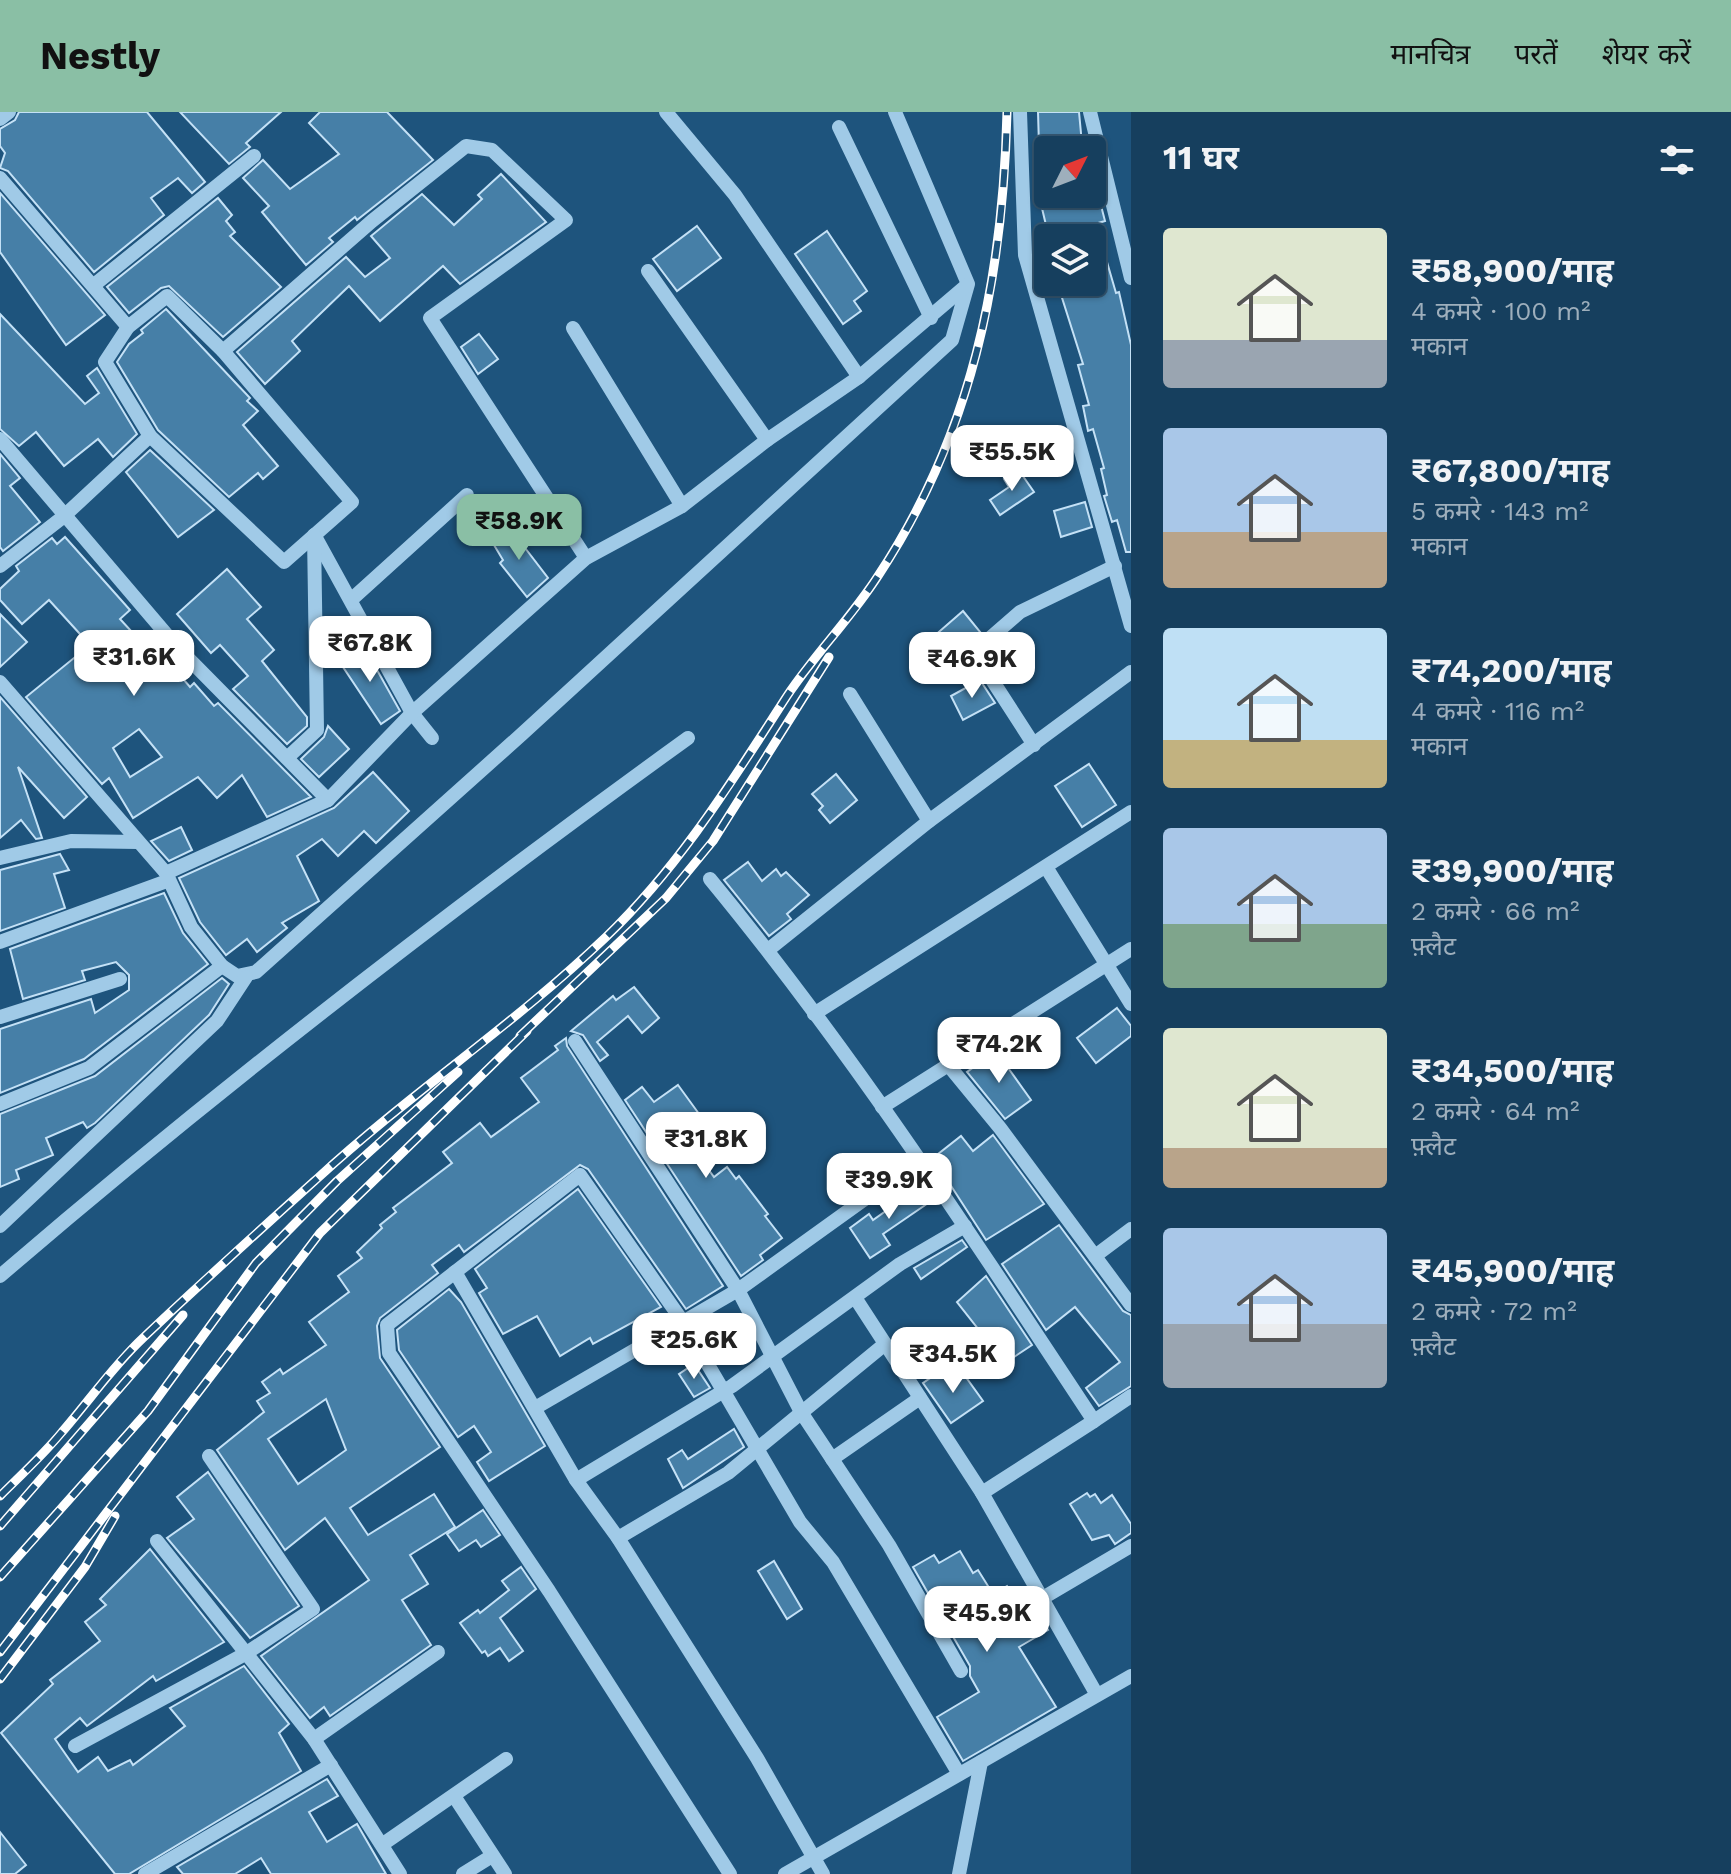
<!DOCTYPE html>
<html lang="hi">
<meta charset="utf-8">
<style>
body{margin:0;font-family:"Work Sans","Noto Sans Devanagari",sans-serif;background:#234a67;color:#f1f3f6;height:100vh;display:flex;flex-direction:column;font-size:30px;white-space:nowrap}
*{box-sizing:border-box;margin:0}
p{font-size:26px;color:#9eafbc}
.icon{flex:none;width:44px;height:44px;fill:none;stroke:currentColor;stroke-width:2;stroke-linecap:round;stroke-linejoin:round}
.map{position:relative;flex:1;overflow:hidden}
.side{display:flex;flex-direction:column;background:#163f5e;width:600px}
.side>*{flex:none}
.needle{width:52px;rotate:48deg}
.buttons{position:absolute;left:1034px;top:24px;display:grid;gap:16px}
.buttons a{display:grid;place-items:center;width:72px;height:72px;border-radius:8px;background:#163f5e;box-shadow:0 2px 6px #0004,0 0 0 2px #355873;font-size:40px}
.price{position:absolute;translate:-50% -68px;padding:0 18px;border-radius:16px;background:#fff;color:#222;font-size:26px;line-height:52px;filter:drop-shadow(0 2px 4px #0008)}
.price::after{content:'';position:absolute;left:50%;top:48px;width:24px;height:18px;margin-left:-12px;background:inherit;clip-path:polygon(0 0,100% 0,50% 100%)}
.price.on{background:#8abfa5;color:#111}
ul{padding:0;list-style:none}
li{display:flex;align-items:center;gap:24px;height:200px;padding:0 32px}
li span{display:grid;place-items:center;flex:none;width:224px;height:160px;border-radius:8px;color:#555}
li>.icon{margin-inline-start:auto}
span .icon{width:96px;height:96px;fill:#fffc;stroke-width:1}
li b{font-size:34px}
h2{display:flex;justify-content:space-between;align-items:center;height:96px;padding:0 32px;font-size:34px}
header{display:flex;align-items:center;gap:48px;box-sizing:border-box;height:112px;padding:0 40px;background:#8abfa5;color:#111}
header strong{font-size:38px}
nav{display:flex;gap:44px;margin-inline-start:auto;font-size:28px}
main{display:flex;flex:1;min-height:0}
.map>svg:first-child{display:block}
.building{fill:#467fa7;stroke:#c4e1f6;stroke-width:2;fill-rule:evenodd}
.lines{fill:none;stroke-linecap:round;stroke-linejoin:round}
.minor{stroke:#a0cae7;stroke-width:14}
.rail-casing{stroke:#fff;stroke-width:9}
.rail{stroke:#1e547d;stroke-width:6;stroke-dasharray:18;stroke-linecap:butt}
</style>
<header>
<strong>Nestly</strong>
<nav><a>मानचित्र</a><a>परतें</a><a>शेयर करें</a></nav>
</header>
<main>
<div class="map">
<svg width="1131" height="1762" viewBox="0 0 1131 1762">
<rect width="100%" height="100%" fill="#1e547d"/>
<!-- building -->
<g class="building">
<path d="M 19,0 L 147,0 L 205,70 L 192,81 L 178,66 L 151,86 L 164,103 L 94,160 L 8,59 L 0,56 L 5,41 L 0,34 L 0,17 L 15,8 Z"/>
<path d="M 180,0 L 281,0 L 246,31 L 250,35 L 229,52 Z"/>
<path d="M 320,0 L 387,0 L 433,48 L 357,108 L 355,105 L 329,126 L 333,130 L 306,153 L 262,100 L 269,94 L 243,66 L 263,48 L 290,77 L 339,42 L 309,11 Z"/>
<path d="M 1038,0 L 1079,0 L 1082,32 L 1039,34 Z"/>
<path d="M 501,62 L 546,110 L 460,172 L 443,154 L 380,209 L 349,174 L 292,229 L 300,239 L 265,272 L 237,240 L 346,145 L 365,165 L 390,146 L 371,124 L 422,82 L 454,113 L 482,87 L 478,83 Z"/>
<path d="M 1097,78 L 1105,109 L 1098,111 L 1100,126 L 1116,181 L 1119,180 L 1131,233 L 1131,440 L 1126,440 L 1117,408 L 1112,410 L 1104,384 L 1107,383 L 1101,357 L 1104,356 L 1093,317 L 1088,319 L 1083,294 L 1089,293 L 1078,253 L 1083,252 L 1057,170 L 1092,170 L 1092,126 L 1049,126 L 1041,92 Z"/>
<path d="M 0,81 L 105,203 L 66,233 L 0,140 Z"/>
<path d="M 218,86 L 232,103 L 226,109 L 235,120 L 230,124 L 281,175 L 223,225 L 169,174 L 161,176 L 129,201 L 107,175 Z"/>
<path d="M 697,114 L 721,146 L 677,179 L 653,147 Z"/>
<path d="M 827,119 L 867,179 L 854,189 L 861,199 L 843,212 L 795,142 Z"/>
<path d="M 166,197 L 250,286 L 247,289 L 258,299 L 243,313 L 278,354 L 263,367 L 258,361 L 229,385 L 158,318 L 117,250 L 129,232 L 143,221 L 141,218 Z"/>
<path d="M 0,202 L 85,292 L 99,281 L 87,264 L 97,256 L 137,322 L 113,345 L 98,327 L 64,354 L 36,320 L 19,334 L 0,317 Z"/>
<path d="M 479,222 L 498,247 L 478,262 L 461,235 Z"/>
<path d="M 150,338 L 214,398 L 178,425 L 126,360 Z"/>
<path d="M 0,342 L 20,366 L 10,374 L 40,410 L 3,439 L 0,435 Z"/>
<path d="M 1018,357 L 1034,380 L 1000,403 L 990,388 L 1009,375 L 1004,367 Z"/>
<path d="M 1085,390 L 1092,415 L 1061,425 L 1054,399 Z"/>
<path d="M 509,415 L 548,466 L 527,485 L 500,451 L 503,448 L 491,428 Z"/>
<path d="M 65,425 L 130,498 L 120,507 L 143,532 L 145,530 L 168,557 L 172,554 L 190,575 L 194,571 L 214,594 L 218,591 L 311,685 L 267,705 L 242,663 L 217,686 L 198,665 L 133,706 L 109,666 L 102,672 L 26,585 L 90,533 L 49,488 L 22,512 L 0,488 L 0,477 L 19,459 L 16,454 L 52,426 L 57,432 ZM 139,617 L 162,645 L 130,665 L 113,636 Z"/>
<path d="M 227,457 L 261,495 L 247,507 L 274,538 L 262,549 L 307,605 L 307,614 L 287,632 L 233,577 L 248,564 L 220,533 L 211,541 L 177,502 Z"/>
<path d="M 963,499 L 981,521 L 951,546 L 933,525 Z"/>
<path d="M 0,502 L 27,530 L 0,555 Z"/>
<path d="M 363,533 L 400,599 L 381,612 L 339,549 Z"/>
<path d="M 980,568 L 995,591 L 963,608 L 951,584 Z"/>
<path d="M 0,585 L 87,685 L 64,706 L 18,655 L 42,726 L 36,727 L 21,708 L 0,726 Z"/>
<path d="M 328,614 L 349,637 L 319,665 L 301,647 L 324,625 Z"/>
<path d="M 1089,652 L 1116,693 L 1082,715 L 1055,674 Z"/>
<path d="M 373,660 L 409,699 L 376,731 L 364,719 L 338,744 L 322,727 L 297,744 L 319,789 L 282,811 L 287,816 L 257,840 L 247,827 L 226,843 L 200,810 L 179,766 L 334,696 Z"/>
<path d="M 836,662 L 857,688 L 830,711 L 819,698 L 823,694 L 812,682 Z"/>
<path d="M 181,715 L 192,738 L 169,749 L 151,729 Z"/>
<path d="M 60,742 L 69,758 L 54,762 L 65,796 L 0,819 L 0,758 Z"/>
<path d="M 748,750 L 762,769 L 776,757 L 781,764 L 786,760 L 809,783 L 787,802 L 791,807 L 769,824 L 724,768 Z"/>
<path d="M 164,781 L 183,821 L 208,852 L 84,947 L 0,981 L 0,917 L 91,887 L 95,901 L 129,878 L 129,863 L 116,850 L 82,859 L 85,868 L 23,887 L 10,837 Z"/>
<path d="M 222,866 L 229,872 L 209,903 L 95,1011 L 87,1016 L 83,1010 L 46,1026 L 53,1043 L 16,1058 L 19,1067 L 0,1075 L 0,1002 L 95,964 Z"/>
<path d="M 634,875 L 659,906 L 642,921 L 628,904 L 597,930 L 608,943 L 600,949 L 583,923 L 571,919 L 613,884 L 616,888 Z"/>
<path d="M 1117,896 L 1131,914 L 1131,924 L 1096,951 L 1077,926 Z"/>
<path d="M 566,926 L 567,934 L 723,1174 L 686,1197 L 588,1057 L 580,1053 L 464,1140 L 459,1133 L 432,1153 L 438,1161 L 380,1206 L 377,1214 L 380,1246 L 440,1335 L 350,1396 L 368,1423 L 434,1382 L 455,1415 L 410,1443 L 428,1472 L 402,1488 L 431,1533 L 330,1604 L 324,1595 L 310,1606 L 261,1544 L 369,1468 L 325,1406 L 285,1438 L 217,1338 L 264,1300 L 257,1289 L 270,1281 L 262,1270 L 280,1257 L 283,1262 L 326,1233 L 309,1210 L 349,1180 L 338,1164 L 362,1146 L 357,1140 L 382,1116 L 380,1113 L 396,1100 L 393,1096 L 452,1051 L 443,1040 L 480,1011 L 491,1025 L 539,990 L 521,966 L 558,938 L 555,934 ZM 326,1287 L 346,1338 L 298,1372 L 268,1327 Z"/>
<path d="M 996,939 L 1031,988 L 1005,1007 L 967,960 Z"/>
<path d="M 678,973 L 702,1006 L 686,1021 L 689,1025 L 687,1028 L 714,1065 L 727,1055 L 736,1067 L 739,1064 L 768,1102 L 765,1104 L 782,1126 L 760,1143 L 763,1148 L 741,1164 L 625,988 L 642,975 L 654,990 Z"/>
<path d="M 993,1023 L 1044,1092 L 986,1128 L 933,1046 L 961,1024 L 973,1039 Z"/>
<path d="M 924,1072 L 934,1087 L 883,1122 L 890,1133 L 870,1146 L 850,1116 L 869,1102 L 873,1108 Z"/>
<path d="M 578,1077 L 661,1195 L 593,1232 L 590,1226 L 560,1244 L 537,1204 L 503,1222 L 479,1181 L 487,1176 L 475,1157 Z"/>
<path d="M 1059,1113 L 1123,1199 L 1131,1203 L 1131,1274 L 1099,1294 L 1086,1276 L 1120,1250 L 1075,1195 L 1046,1218 L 1002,1152 Z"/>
<path d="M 962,1128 L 967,1135 L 921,1167 L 914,1156 Z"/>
<path d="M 986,1164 L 1032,1233 L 1005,1251 L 957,1190 Z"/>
<path d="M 449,1177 L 461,1190 L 545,1334 L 489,1369 L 477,1350 L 491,1340 L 474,1314 L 458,1325 L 399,1238 L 397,1218 Z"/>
<path d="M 694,1252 L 710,1276 L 694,1285 L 679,1262 Z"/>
<path d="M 942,1258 L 952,1273 L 965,1264 L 983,1289 L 951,1311 L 923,1271 Z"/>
<path d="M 734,1317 L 744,1335 L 683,1376 L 668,1347 L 682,1338 L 688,1347 Z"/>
<path d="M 208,1360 L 299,1494 L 250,1526 L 167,1426 L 194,1407 L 177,1385 Z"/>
<path d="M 1087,1381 L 1090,1385 L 1095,1382 L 1101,1391 L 1112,1383 L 1131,1412 L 1131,1421 L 1115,1432 L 1109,1423 L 1092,1428 L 1070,1392 Z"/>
<path d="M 483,1398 L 500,1423 L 481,1435 L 476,1428 L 459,1439 L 447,1422 Z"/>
<path d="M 150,1437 L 224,1530 L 156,1569 L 153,1564 L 87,1614 L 80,1606 L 55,1627 L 78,1660 L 98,1645 L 108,1659 L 130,1648 L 133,1653 L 185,1614 L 170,1596 L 244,1554 L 289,1612 L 279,1621 L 301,1659 L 129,1762 L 115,1762 L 1,1621 L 53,1572 L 50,1568 L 100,1529 L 85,1510 L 106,1493 L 100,1487 Z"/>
<path d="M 960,1439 L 973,1461 L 978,1458 L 993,1482 L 1007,1474 L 1018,1493 L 1029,1487 L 1048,1518 L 1019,1535 L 1056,1595 L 963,1649 L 937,1605 L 979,1580 L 970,1564 L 970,1554 L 913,1455 L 934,1443 L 939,1451 Z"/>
<path d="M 774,1449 L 802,1497 L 787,1507 L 758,1459 Z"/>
<path d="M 521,1455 L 536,1477 L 500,1506 L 523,1539 L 509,1549 L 500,1536 L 488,1544 L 485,1539 L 482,1541 L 460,1511 L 478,1498 L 480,1501 L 509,1478 L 502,1469 Z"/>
<path d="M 327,1667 L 338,1684 L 309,1700 L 327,1730 L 357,1712 L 386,1762 L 271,1762 L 261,1746 L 235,1762 L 183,1762 L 177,1755 Z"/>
<path d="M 0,1720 L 26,1753 L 15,1762 L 0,1762 Z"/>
</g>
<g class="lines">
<!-- minor -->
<g class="minor">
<path d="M 666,0 L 735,83 L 859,265"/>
<path d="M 1020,0 L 1025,143 L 1131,514"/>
<path d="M 1090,0 L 1131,166"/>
<path d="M 0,7 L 9,0"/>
<path d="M 839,15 L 931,206"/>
<path d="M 0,66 L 128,215"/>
<path d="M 648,159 L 767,328"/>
<path d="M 94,173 L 254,44"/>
<path d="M 167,184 L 223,239 L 352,390 L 284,450 L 150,324 L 105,250 L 128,215 Z"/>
<path d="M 573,216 L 682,394"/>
<path d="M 223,239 L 372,109 L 466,34 L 492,38 L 566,108 L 430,206 L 586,446"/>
<path d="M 0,327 L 178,536 L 328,688"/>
<path d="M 316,426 L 412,601 L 432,626"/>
<path d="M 0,454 L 63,405 L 150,324"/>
<path d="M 352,487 L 467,383"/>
<path d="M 0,570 L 166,761 L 191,815 L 222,854 L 237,864 L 256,860 L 522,622 L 952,228 L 968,172 L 895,0"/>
<path d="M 850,582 L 929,709"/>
<path d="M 1034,633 L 974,540 L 1020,500 L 1115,454"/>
<path d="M 287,646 L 317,618 L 314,423"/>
<path d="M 0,746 L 71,729 L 138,730"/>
<path d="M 1046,755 L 1131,892"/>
<path d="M 166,761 L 328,688 L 412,601 L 586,446 L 682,394 L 767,328 L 859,265 L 967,173"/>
<path d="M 710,767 C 851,938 972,1124 1094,1309 L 982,1381"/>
<path d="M 0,830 L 167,769"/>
<path d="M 768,838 L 929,709 L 1131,560"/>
<path d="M 814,902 L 1131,700"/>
<path d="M 0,905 L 120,867"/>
<path d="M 575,929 L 738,1178 L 801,1300 L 889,1433 L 961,1559"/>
<path d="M 949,954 L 1000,1016 L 1131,1193"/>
<path d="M 0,992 L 89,956 L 222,854"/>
<path d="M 882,995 L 1131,837"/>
<path d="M 0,1114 L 217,909 L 246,865"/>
<path d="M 1095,1144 L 1131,1117"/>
<path d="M 455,1160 L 576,1368 L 618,1426 L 757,1646 L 823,1762"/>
<path d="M 0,1164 C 221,974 451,797 688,626"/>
<path d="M 856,1187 L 982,1381 L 1097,1583"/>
<path d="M 535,1296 L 738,1178 L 919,1048"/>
<path d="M 1094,1309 L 1131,1284"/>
<path d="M 832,1347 L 920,1286"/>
<path d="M 576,1368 L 732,1274 L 900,1152 L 965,1114"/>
<path d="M 618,1426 L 728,1361 L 885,1232"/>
<path d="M 157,1429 L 314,1627 L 400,1762"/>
<path d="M 1041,1487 L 1131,1434"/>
<path d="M 314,1627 L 438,1540"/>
<path d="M 75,1634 L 245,1542 L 313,1497 L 209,1344"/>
<path d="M 454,1684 L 505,1762"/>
<path d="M 383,1732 L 506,1647"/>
<path d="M 145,1762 L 331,1653"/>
<path d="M 463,1762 L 492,1744"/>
<path d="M 730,1762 L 549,1479 L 389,1241 L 387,1213 L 580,1063 L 683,1210 L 800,1410 L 833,1450 L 959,1662"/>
<path d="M 785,1762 L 1131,1564"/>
<path d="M 959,1762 L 981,1650"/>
</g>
<defs>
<g id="rail">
<path d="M 520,924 L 666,786 L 713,729 L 829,545"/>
<path d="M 0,1384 C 21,1363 43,1343 62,1320 C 89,1289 113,1254 143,1226 C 201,1171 260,1118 320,1064 C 412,980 516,911 606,825 C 680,754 732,669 787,584 C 815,542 851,506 878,464 C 972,322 1003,167 1007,0"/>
<path d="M 0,1414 L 183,1203"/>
<path d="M 0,1465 L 148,1299 L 256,1151 L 337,1069 L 458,960"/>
<path d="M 0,1540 L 320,1121 L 527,919"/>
<path d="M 0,1567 L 85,1455 L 115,1404"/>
</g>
</defs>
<!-- rail casing -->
<use href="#rail" class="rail-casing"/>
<!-- rail -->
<use href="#rail" class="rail"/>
</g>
</svg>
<div class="buttons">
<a><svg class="needle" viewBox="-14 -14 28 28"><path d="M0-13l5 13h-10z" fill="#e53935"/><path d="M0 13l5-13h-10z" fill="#9eafbc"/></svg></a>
<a><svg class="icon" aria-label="layers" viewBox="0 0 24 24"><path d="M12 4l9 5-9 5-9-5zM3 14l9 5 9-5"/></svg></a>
</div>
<b class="price" style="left:1012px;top:381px">₹55.5K</b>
<b class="price on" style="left:519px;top:450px">₹58.9K</b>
<b class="price" style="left:370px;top:572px">₹67.8K</b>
<b class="price" style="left:134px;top:586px">₹31.6K</b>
<b class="price" style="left:972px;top:588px">₹46.9K</b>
<b class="price" style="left:999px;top:973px">₹74.2K</b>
<b class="price" style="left:706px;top:1068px">₹31.8K</b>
<b class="price" style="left:889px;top:1109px">₹39.9K</b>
<b class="price" style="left:694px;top:1269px">₹25.6K</b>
<b class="price" style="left:953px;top:1283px">₹34.5K</b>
<b class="price" style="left:987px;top:1542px">₹45.9K</b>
</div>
<section class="side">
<h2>11 घर<svg class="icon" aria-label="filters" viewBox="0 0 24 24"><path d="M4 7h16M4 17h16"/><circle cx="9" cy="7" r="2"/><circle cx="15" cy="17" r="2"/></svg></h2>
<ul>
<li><span style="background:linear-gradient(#dfe7d0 70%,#9aa5b1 0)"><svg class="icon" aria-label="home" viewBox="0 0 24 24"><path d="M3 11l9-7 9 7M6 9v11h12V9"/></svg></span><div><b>₹58,900/माह</b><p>4 कमरे · 100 m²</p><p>मकान</p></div></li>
<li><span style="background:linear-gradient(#a9c7e8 65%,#b9a48a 0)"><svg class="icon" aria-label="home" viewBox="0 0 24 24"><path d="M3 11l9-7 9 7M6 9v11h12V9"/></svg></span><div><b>₹67,800/माह</b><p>5 कमरे · 143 m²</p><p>मकान</p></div></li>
<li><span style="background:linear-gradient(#bfe0f5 70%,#c2b280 0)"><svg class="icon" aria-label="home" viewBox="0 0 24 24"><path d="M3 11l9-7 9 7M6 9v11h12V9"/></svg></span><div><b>₹74,200/माह</b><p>4 कमरे · 116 m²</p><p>मकान</p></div></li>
<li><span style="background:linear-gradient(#a9c7e8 60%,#7fa58c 0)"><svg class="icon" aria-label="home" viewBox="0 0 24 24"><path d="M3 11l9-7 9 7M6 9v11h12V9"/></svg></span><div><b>₹39,900/माह</b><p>2 कमरे · 66 m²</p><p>फ़्लैट</p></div></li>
<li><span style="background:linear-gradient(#dfe7d0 75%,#b9a48a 0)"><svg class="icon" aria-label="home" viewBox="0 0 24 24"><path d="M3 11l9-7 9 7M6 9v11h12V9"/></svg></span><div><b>₹34,500/माह</b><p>2 कमरे · 64 m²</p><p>फ़्लैट</p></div></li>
<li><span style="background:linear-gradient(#a9c7e8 60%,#9aa5b1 0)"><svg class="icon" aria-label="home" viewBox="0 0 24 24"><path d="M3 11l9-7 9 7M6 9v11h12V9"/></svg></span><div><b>₹45,900/माह</b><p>2 कमरे · 72 m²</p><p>फ़्लैट</p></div></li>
</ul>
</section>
</main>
